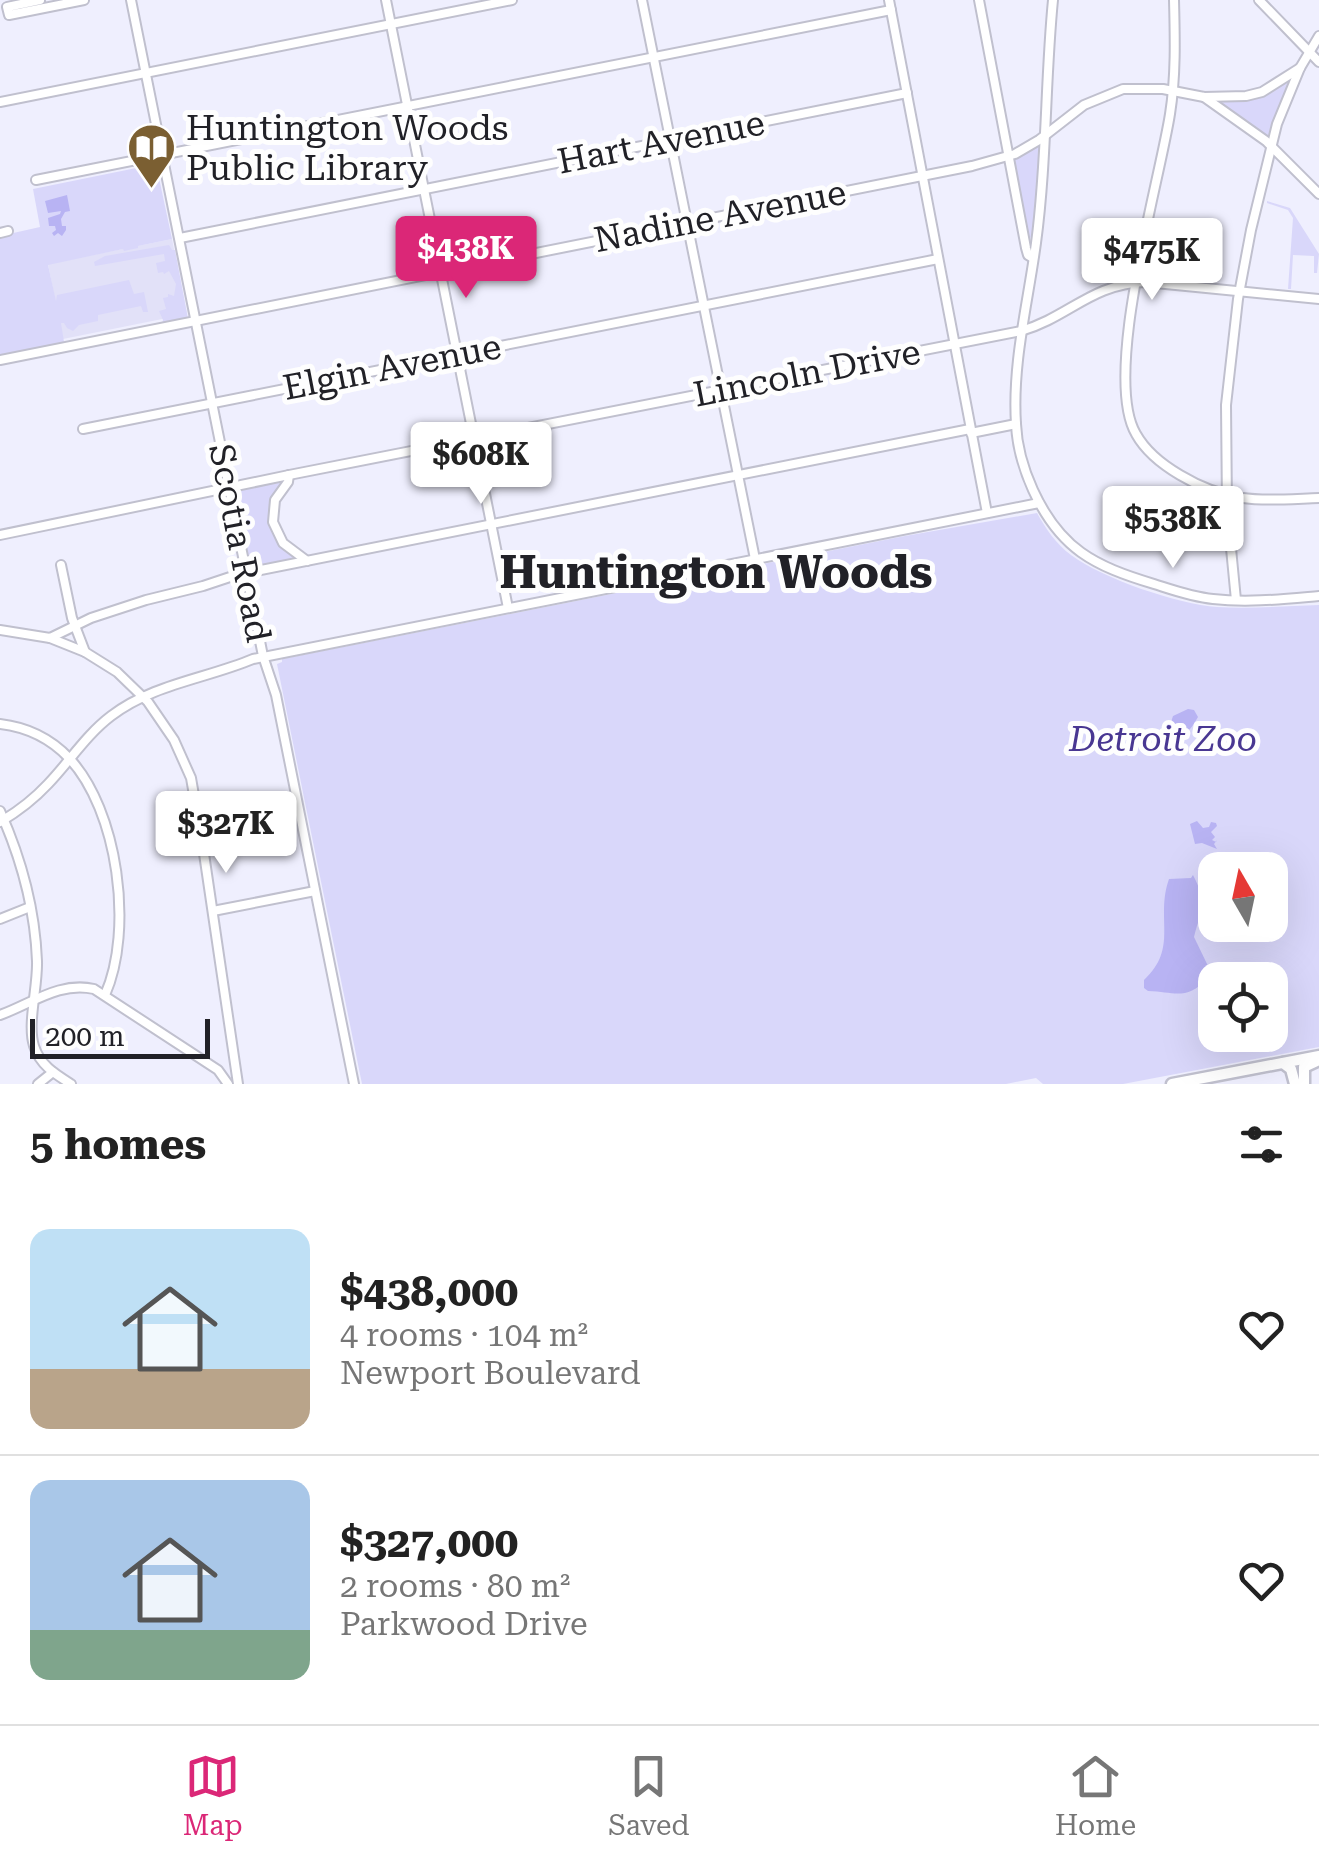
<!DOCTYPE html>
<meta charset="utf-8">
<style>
body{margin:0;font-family:"Roboto Serif",serif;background:#f2f2f2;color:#222;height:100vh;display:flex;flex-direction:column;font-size:38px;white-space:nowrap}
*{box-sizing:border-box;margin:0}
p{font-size:32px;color:#767676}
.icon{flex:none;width:55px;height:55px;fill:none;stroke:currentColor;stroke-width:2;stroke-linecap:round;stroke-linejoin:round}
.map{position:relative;height:1084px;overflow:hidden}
.side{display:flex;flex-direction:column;background:#fff;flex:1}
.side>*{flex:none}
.needle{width:65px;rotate:351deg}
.tools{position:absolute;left:1198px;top:852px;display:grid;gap:20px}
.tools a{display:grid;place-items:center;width:90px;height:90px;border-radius:20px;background:#fff;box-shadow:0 10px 40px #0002;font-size:50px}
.scale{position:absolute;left:30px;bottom:25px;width:180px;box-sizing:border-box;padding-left:10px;border:5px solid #212127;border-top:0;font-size:28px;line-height:35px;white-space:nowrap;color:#212127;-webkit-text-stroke:8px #fefefe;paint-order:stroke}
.price{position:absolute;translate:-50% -85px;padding:0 22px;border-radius:10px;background:#fff;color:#222;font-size:32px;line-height:65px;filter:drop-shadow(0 2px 5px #0008)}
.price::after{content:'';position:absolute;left:50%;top:60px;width:30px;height:22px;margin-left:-15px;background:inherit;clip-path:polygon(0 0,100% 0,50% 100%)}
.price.selected{background:#db2777;color:#fff}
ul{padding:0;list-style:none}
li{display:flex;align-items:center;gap:30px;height:250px;padding:0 30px}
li+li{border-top:2px solid #e0e0e0}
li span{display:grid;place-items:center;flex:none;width:280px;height:200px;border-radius:20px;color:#555}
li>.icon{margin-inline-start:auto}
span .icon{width:120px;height:120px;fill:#fffc;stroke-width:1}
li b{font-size:42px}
h2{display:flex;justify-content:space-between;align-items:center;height:120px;padding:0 30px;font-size:42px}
.menu{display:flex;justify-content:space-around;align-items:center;height:140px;border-top:2px solid #e0e0e0;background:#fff;font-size:28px;color:#767676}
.menu a{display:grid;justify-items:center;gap:5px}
.menu .selected{color:#db2777}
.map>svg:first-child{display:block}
.built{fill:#e2e1f8}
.green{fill:#d9d7fa;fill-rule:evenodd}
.water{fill:#b8b3f3}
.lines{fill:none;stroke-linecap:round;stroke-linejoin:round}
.minor-casing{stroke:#c0c0ce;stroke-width:12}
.major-casing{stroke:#c0c0ce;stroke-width:15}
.minor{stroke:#fff;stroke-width:8}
.major{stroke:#fff;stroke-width:10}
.labels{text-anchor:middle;stroke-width:10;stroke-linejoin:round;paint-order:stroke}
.poi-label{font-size:35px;fill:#212127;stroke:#fefefe;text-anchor:start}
.street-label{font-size:35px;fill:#212127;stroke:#fefefe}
.park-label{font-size:35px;font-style:italic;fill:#493792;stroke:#fefefe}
.district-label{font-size:45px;font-weight:bold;fill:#212127;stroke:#fefefe}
</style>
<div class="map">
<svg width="1319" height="1084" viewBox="0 0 1319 1084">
<rect width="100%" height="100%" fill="#efeffe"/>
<!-- built -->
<path class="built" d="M 172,239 L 187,314 L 63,339 L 48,264 Z"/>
<!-- green -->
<g class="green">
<path d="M 1287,81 L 1290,84 L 1269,138 L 1220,103 L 1222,100 C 1247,101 1266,94 1287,81 Z"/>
<path d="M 1038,145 L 1042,148 L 1035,230 L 1033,237 L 1029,238 L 1026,236 L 1013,160 Z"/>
<path d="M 156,164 L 172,239 L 138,246 L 138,248 L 124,251 L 123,249 L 48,265 L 56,301 L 57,295 L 129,280 L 134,294 L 144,292 L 148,312 L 143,312 L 141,306 L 98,315 L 98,321 L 79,325 L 73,331 L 67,328 L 64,323 L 61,323 L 64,342 L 0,355 L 0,236 L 40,227 L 33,189 Z"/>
<path d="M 1267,201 L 1290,208 L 1319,254 L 1317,273 L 1314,273 L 1314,256 L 1293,255 L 1291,289 L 1288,289 L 1293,218 L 1288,210 L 1267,203 Z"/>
<path d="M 169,245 L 172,250 L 175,250 L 188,319 L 162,324 L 163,320 L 159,311 L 166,309 L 163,298 L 168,297 L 168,294 L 174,296 L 176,284 L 169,271 L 164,274 L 163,272 L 158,273 L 156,263 L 165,261 L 164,254 L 95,266 L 94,262 L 105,256 Z"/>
<path d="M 277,482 L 280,481 L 282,484 L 271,524 L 297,557 L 254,568 L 249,564 L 236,494 L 239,489 Z"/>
<path d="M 1037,513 C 1046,529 1056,544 1071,555 C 1103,579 1178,604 1217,607 C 1251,609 1285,606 1319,605 L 1319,1047 L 1123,1084 L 1043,1084 L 1036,1078 L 1006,1084 L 362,1084 L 277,664 L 282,662 L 282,659 L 905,536 ZM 1215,870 L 1270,870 L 1270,925 L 1215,925 ZM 1215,980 L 1270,980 L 1270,1035 L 1215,1035 Z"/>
</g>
<!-- water -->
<g class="water">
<path d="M 67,195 L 70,211 L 65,212 L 61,219 L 62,226 L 66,226 L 66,230 L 62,236 L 58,233 L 54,236 L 52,233 L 56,230 L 55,226 L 49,226 L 48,218 L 60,214 L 61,211 L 48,213 L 45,201 Z"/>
<path d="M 1188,709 L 1194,710 L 1198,717 C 1190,730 1188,736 1171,732 L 1169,728 L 1173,716 Z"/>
<path d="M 1197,821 L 1203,828 L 1209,827 L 1211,822 L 1216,823 L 1217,826 L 1211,832 L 1215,837 L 1212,840 L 1216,842 L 1217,840 L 1214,844 L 1217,849 L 1202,843 L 1195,844 L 1190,824 Z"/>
<path d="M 1193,875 C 1209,907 1202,905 1194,937 L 1208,966 L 1208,978 C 1186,1001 1176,992 1148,991 L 1144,988 L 1144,980 C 1179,948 1155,918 1169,879 L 1191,878 Z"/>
</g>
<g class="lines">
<defs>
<g id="minor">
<path d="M 40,0 L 7,7 L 9,15 L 84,0"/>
<path d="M 131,0 L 263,656 L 276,695 L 354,1084"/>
<path d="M 386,0 L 508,608"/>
<path d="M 642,0 L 755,559"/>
<path d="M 889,0 L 987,513"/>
<path d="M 979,0 L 1026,248 L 1028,255 L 1033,258"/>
<path d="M 1053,0 C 1045,81 1047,162 1036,243 C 1028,303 1012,363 1016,424 C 1017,448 1023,468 1033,490 C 1060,549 1094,566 1154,584 C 1173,590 1192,597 1213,599 C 1248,603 1284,599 1319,596"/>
<path d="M 1174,0 C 1175,38 1176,76 1170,114 C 1159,184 1102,376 1136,434 C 1146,452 1163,465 1180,475 C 1230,505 1263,500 1319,498"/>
<path d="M 1259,0 L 1319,62"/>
<path d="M 1204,97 L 1266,141 L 1319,194"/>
<path d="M 0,102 L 512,0"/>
<path d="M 36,180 L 891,10"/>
<path d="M 0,233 L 8,231"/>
<path d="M 180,238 L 907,93"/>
<path d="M 0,360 L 972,166 L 1015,154 L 1039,140 L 1084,105 L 1123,89 L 1163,89 L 1204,97 L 1246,96 L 1262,92 L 1300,68"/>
<path d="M 83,429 L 938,259"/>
<path d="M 971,433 L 1016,424"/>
<path d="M 289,475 L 288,482 L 275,500 L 273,522 L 283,543 L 307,561"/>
<path d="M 0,535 L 289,475 L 1021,331 C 1069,317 1091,284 1145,282 L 1319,299"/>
<path d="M 61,565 L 72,618 L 85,652 L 117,672 L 148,702 L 174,740 L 191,778 L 203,847 L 238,1084"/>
<path d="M 1236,600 L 1227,507 L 1226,405 L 1238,299 L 1251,230 L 1277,124 L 1300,68 L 1319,36"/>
<path d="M 0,630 L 50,638 L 91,618 L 146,600 L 203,586 L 236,575 L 970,429"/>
<path d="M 50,638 L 85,652"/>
<path d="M 0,724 C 26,727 50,738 69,758 C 118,810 134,930 105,995"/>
<path d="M 0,811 C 21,858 35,909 37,961 C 38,986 27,1024 34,1046 C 40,1065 55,1074 71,1084"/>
<path d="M 0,822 C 17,812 34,799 48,784 C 70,761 86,735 111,716 C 153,684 205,679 253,659 L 1039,503"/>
<path d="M 213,911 L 315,891"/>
<path d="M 0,919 L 30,907"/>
<path d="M 0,1015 C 31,1004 60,981 94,989 L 218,1070 L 228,1084"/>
<path d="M 38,1084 L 53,1072"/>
</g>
<g id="major">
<path d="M 1283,1063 L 1291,1069 L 1295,1084"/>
<path d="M 1172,1084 L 1319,1056"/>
<path d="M 1304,1084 L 1304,1067 L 1319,1060"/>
</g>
</defs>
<!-- minor casing -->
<use href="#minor" class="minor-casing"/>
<!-- major casing -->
<use href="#major" class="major-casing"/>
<!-- minor -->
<use href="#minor" class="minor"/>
<!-- major -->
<use href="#major" class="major"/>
</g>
<!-- icons -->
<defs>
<symbol id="library-pin" viewBox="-11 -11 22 30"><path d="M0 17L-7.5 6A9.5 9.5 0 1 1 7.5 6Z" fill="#7b5f32" stroke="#fefefe"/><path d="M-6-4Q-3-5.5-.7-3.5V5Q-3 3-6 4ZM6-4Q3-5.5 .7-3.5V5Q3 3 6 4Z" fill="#fff"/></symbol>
</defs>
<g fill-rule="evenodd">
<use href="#library-pin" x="124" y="120" width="55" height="75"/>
</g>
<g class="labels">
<!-- poi labels -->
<g class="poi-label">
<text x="186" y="140">Huntington Woods<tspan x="186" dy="40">Public Library</tspan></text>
</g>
<!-- street labels -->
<g class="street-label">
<text transform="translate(661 142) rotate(-11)" y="12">Hart Avenue</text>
<text transform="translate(720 216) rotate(-11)" y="12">Nadine Avenue</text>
<text transform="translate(392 367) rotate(-11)" y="12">Elgin Avenue</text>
<text transform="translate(807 373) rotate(-11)" y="12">Lincoln Drive</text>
<text transform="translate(240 543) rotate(79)" y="12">Scotia Road</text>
</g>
<!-- park labels -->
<g class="park-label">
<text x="1163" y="751">Detroit Zoo</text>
</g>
<!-- district labels -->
<g class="district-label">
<text x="716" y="588">Huntington Woods</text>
</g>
</g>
</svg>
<div class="tools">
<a><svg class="needle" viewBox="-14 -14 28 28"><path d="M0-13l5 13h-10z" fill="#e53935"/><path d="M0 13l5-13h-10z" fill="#767676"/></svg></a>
<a><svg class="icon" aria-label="locate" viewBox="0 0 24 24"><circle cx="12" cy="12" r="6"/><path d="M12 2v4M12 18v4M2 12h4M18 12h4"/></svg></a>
</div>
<div class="scale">200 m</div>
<b class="price selected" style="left:466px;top:301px">$438K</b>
<b class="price" style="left:1152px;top:303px">$475K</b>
<b class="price" style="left:481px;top:507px">$608K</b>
<b class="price" style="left:1173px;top:571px">$538K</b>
<b class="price" style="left:226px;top:876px">$327K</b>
</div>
<section class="side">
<h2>5 homes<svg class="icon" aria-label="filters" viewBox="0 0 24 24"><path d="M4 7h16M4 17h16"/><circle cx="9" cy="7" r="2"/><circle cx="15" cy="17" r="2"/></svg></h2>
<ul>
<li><span style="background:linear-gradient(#bfe0f5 70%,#b9a48a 0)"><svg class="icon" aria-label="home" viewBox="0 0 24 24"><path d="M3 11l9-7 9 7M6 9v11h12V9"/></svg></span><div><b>$438,000</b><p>4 rooms · 104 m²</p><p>Newport Boulevard</p></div><svg class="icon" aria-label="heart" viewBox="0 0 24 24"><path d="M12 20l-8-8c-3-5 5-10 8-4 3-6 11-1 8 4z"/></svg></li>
<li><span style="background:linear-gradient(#a9c7e8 75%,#7fa58c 0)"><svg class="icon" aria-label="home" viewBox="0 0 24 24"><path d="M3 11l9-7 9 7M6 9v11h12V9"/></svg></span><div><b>$327,000</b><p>2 rooms · 80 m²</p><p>Parkwood Drive</p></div><svg class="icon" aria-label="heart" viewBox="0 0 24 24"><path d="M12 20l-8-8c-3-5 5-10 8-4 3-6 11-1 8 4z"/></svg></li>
</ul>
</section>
<nav class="menu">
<a class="selected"><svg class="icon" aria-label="map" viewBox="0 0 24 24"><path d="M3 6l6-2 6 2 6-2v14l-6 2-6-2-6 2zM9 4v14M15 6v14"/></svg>Map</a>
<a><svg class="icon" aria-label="saved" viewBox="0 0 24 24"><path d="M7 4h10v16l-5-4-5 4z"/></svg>Saved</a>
<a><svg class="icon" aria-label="home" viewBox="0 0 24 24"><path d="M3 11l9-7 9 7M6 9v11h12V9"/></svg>Home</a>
</nav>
